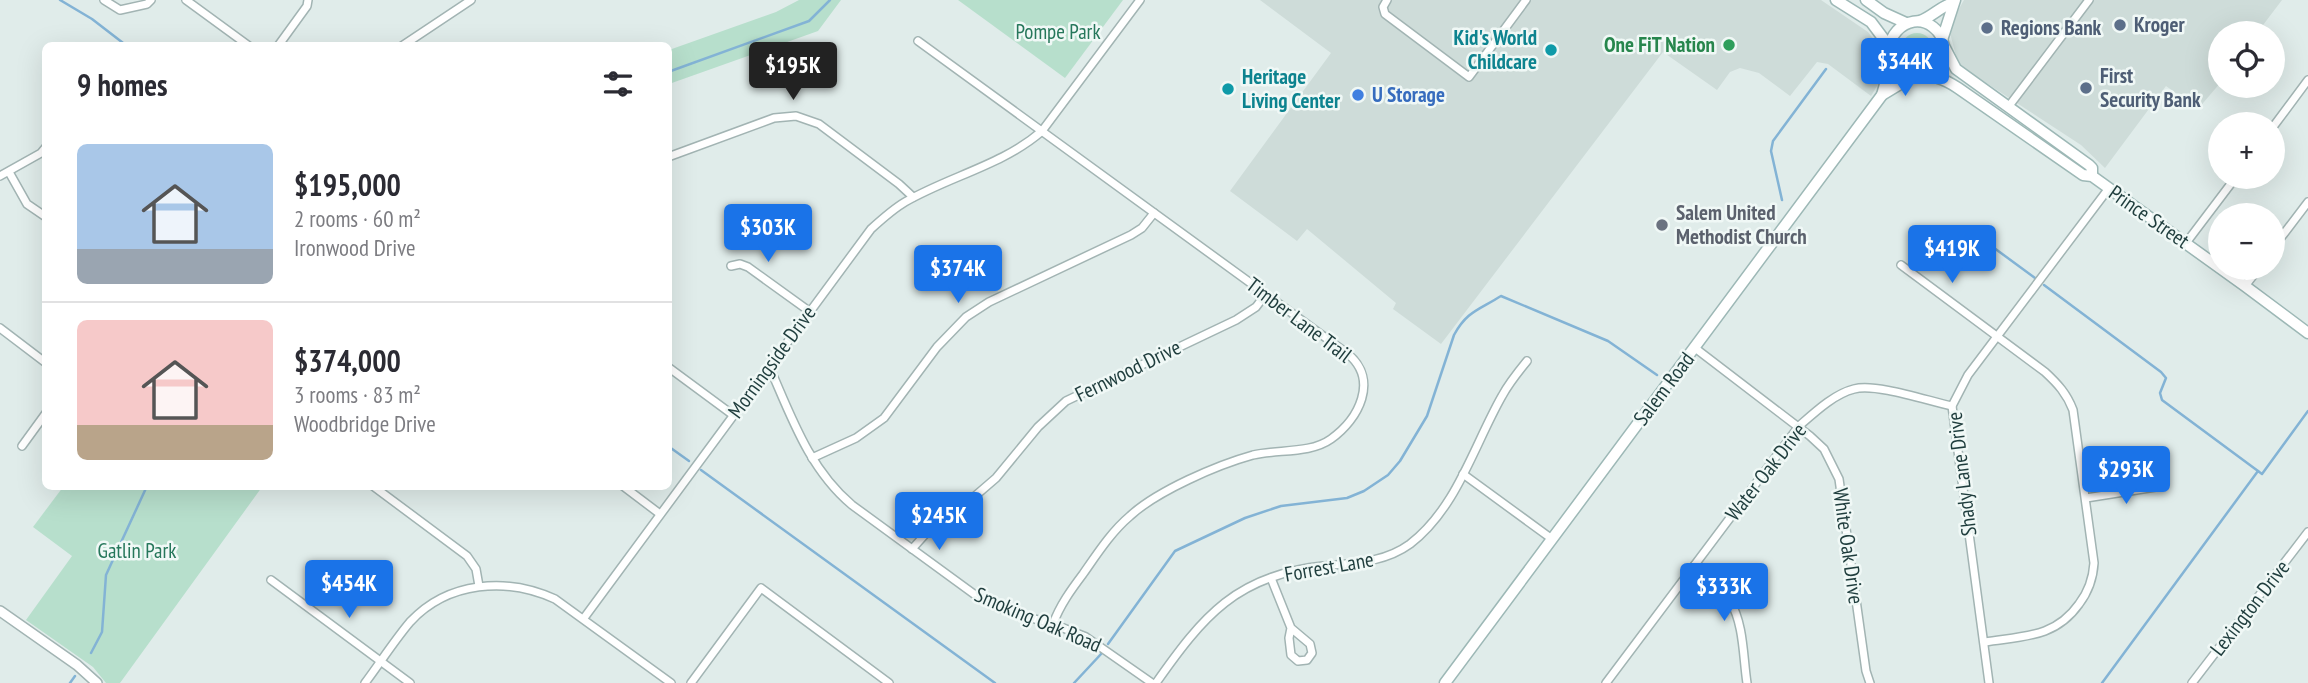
<!DOCTYPE html>
<meta charset="utf-8">
<style>
body{margin:0;font-family:"PT Sans Narrow",sans-serif;background:#f2f2f3;color:#2b2b33;height:100vh;display:flex;flex-direction:column;font-size:26px;white-space:nowrap}
*{box-sizing:border-box;margin:0}
p{font-size:23px;color:#7c7c81}
.icon{flex:none;width:38px;height:38px;fill:none;stroke:currentColor;stroke-width:2;stroke-linecap:round;stroke-linejoin:round}
.map{position:relative;flex:1;overflow:hidden}
.drawer{position:absolute;left:42px;top:42px;width:630px;height:448px;display:flex;flex-direction:column;background:#fff;border-radius:10px;box-shadow:0 7px 28px #0002}
.drawer>*{flex:none}
.fabs{position:absolute;left:2208px;top:21px;display:grid;gap:14px}
.fabs a{display:grid;place-items:center;width:77px;height:77px;border-radius:50%;background:#fff;box-shadow:0 7px 28px #0002;font-size:35px}
.price{position:absolute;translate:-50% -60px;padding:0 16px;border-radius:7px;background:#1a73e8;color:#fff;font-size:23px;line-height:46px;filter:drop-shadow(0 2px 4px #0008)}
.price::after{content:'';position:absolute;left:50%;top:42px;width:21px;height:16px;margin-left:-10px;background:inherit;clip-path:polygon(0 0,100% 0,50% 100%)}
.price.selected{background:#222;color:#fff}
ul{padding:0;list-style:none}
li{display:flex;align-items:center;gap:21px;height:175px;padding:0 35px}
li+li{border-top:2px solid #e1e1e2}
li span{display:grid;place-items:center;flex:none;width:196px;height:140px;border-radius:10px;color:#555}
li>.icon{margin-inline-start:auto}
span .icon{width:84px;height:84px;fill:#fffc;stroke-width:1}
li b{font-size:30px}
h2{display:flex;justify-content:space-between;align-items:center;height:84px;padding:0 35px;font-size:30px}
.map>svg:first-child{display:block}
.built{fill:#cedcd9}
.green{fill:#b7dfcc}
.lines{fill:none;stroke-linecap:round;stroke-linejoin:round}
.stream{stroke:#83b3d5;stroke-width:2.5}
.minor-casing{stroke:#a2b4b3;stroke-width:10}
.tertiary-casing{stroke:#a2b4b3;stroke-width:12}
.secondary-casing{stroke:#9db8b6;stroke-width:13}
.minor{stroke:#fff;stroke-width:7}
.tertiary{stroke:#fff;stroke-width:9}
.secondary{stroke:#fff;stroke-width:10}
.service-dot{fill:#5c6f8a;stroke:#f0f8f6;stroke-width:2.5}
.leisure-dot{fill:#2e9e5b;stroke:#f0f8f6;stroke-width:2.5}
.culture-dot{fill:#0f9aa8;stroke:#f0f8f6;stroke-width:2.5}
.shop-dot{fill:#3f7fe0;stroke:#f0f8f6;stroke-width:2.5}
.worship-dot{fill:#6b7280;stroke:#f0f8f6;stroke-width:2.5}
.labels{text-anchor:middle;stroke-width:5;stroke-linejoin:round;paint-order:stroke}
.service-label{font-size:21px;font-weight:bold;fill:#4e5e75;stroke:#f0f8f6;text-anchor:start}
.park-label{font-size:21px;fill:#26775b;stroke:#f0f8f6}
.culture-label{font-size:21px;font-weight:bold;fill:#0d838f;stroke:#f0f8f6;text-anchor:end}
.leisure-label{font-size:21px;font-weight:bold;fill:#27864d;stroke:#f0f8f6;text-anchor:end}
.shop-label{font-size:21px;font-weight:bold;fill:#366cbe;stroke:#f0f8f6;text-anchor:start}
.worship-label{font-size:21px;font-weight:bold;fill:#5b616d;stroke:#f0f8f6;text-anchor:start}
.street-label{font-size:21px;fill:#1f3d3d;stroke:#f0f8f6}
</style>
<div class="map">
<svg width="2308" height="683" viewBox="0 0 2308 683">
<rect width="100%" height="100%" fill="#e0ecea"/>
<!-- built -->
<g class="built">
<path d="M 1260,0 L 1821,0 L 1868,32 L 1874,40 L 1882,58 L 1883,76 L 1871,96 L 1828,64 L 1817,62 L 1790,96 L 1759,73 L 1740,68 L 1730,72 L 1717,90 L 1663,52 L 1441,344 L 1393,309 L 1396,303 L 1307,229 L 1297,241 L 1230,191 L 1331,53 Z"/>
<path d="M 1964,0 L 2282,0 L 2257,33 L 2221,33 L 2221,82 L 2198,109 L 2166,86 L 2105,168 L 2081,145 L 1962,67 L 1956,56 L 1950,33 L 1952,21 Z"/>
</g>
<!-- green -->
<g class="green">
<path d="M 799,0 L 841,0 L 818,31 L 669,84 L 669,50 L 776,12 Z"/>
<path d="M 958,0 L 1123,0 L 1065,78 Z"/>
<circle cx="1917" cy="49" r="16"/>
<path d="M 63,487 L 262,487 L 120,683 L 106,683 L 93,667 L 26,620 L 72,556 L 33,527 Z"/>
</g>
<g class="lines">
<!-- stream -->
<g class="stream">
<path d="M 60,0 L 92,19 L 127,46"/>
<path d="M 668,72 L 809,21 L 830,0"/>
<path d="M 1782,200 L 1771,151 L 1773,141 L 1826,69"/>
<path d="M 1971,231 L 2035,278"/>
<path d="M 2044,285 L 2161,372 L 2166,378 L 2160,393 L 2162,400 L 2258,471"/>
<path d="M 668,446 L 689,461"/>
<path d="M 701,470 L 995,683"/>
<path d="M 1108,644 L 1175,551 L 1245,518 L 1281,506 L 1347,498 L 1364,491 L 1388,475 L 1400,461 L 1427,416 L 1454,335 C 1467,311 1479,310 1501,296 L 1608,341 L 1657,375"/>
<path d="M 91,653 L 102,632 L 106,575 L 147,486"/>
<path d="M 70,683 L 75,676"/>
<path d="M 1074,683 L 1102,653"/>
<path d="M 2102,683 L 2258,471 L 2262,474 L 2308,411"/>
</g>
<defs>
<g id="minor">
<path d="M 104,0 L 120,10 L 147,4 L 151,0"/>
<path d="M 186,0 L 249,46"/>
<path d="M 1387,0 L 1383,7 L 1385,14 L 1469,77 L 1526,0"/>
<path d="M 918,41 L 1348,354 C 1379,380 1359,419 1331,439 C 1310,454 1278,449 1253,455 C 1217,465 1157,491 1130,516 C 1111,532 1097,554 1083,574 C 1071,590 1060,605 1053,624"/>
<path d="M 278,46 L 307,6 L 308,0"/>
<path d="M 402,46 L 471,0"/>
<path d="M 2009,106 L 2089,0"/>
<path d="M 2273,127 L 2308,80"/>
<path d="M 668,157 L 774,118 L 796,116 L 819,124 L 899,184 L 913,197"/>
<path d="M 9,172 L 27,204 L 46,217"/>
<path d="M 0,176 L 41,153 L 46,147"/>
<path d="M 2186,243 L 2236,177"/>
<path d="M 2273,248 L 2308,202"/>
<path d="M 1901,265 L 2045,372 C 2058,384 2067,394 2073,410 L 2094,563 C 2093,579 2089,591 2079,604 C 2055,638 2023,636 1985,642"/>
<path d="M 731,266 L 740,264 L 748,267 L 809,311"/>
<path d="M 2245,286 L 2259,268"/>
<path d="M 0,328 L 46,363"/>
<path d="M 1695,348 L 1810,436 L 1824,449 L 1839,479 L 1866,671 L 1870,683"/>
<path d="M 769,366 C 791,416 809,469 852,505 L 978,597 L 1006,611 L 1053,624 L 1086,637 L 1152,683"/>
<path d="M 668,367 L 733,415"/>
<path d="M 22,446 L 46,413"/>
<path d="M 812,458 L 856,438 L 884,418 L 937,347 L 966,317 L 989,302 L 1131,235 L 1142,228 L 1154,213"/>
<path d="M 1463,474 L 1552,539"/>
<path d="M 373,486 L 467,556 L 476,569 L 479,586"/>
<path d="M 623,486 L 660,514"/>
<path d="M 2086,498 L 2162,486"/>
<path d="M 912,549 L 930,529 L 960,509 L 996,478 L 1038,427 L 1066,401 L 1236,320 L 1256,307 L 1265,295"/>
<path d="M 1694,566 C 1706,576 1722,587 1730,601 C 1744,624 1743,657 1747,683"/>
<path d="M 1271,578 L 1291,628 L 1289,638 L 1291,655 L 1298,661 L 1307,660 L 1312,653 L 1310,644 L 1291,628"/>
<path d="M 271,580 L 410,683"/>
<path d="M 584,618 L 871,229 C 882,219 893,209 905,202 C 950,176 1003,165 1042,131 L 1140,0"/>
<path d="M 365,683 C 380,663 394,641 410,622 C 448,581 507,577 555,599 L 671,683"/>
<path d="M 691,683 L 761,588 L 889,683"/>
<path d="M 1156,683 C 1203,616 1237,575 1323,566 C 1353,563 1384,563 1410,544 C 1457,508 1474,445 1502,396 C 1509,383 1518,372 1527,361"/>
<path d="M 1606,683 L 1799,426 C 1815,412 1834,394 1854,389 C 1876,383 1928,401 1952,406"/>
<path d="M 1989,683 L 1952,406 L 1968,375 L 2109,188"/>
<path d="M 2192,683 L 2308,532"/>
</g>
<path id="tertiary" d="M 0,611 L 77,665 L 97,683"/>
<g id="secondary">
<path d="M 1836,0 L 1871,22 L 1889,46"/>
<path d="M 1866,0 L 1884,13 L 1906,23"/>
<path d="M 1920,21 C 1932,17 1941,6 1953,3"/>
<path d="M 1942,40 L 1955,0"/>
<path d="M 1944,46 L 1956,69 L 2089,165 L 2092,168 L 2092,176"/>
<path d="M 1924,75 C 1943,66 1952,42 1933,27 C 1908,7 1874,44 1897,67 C 1909,79 1924,73 1938,78 C 1945,80 1952,84 1958,88 L 2083,175 L 2092,176 L 2245,286 L 2308,333"/>
<path d="M 1882,95 L 1892,59"/>
<path d="M 1445,683 L 1882,95 L 1915,75"/>
</g>
</defs>
<!-- minor casing -->
<use href="#minor" class="minor-casing"/>
<!-- tertiary casing -->
<use href="#tertiary" class="tertiary-casing"/>
<!-- secondary casing -->
<use href="#secondary" class="secondary-casing"/>
<!-- minor -->
<use href="#minor" class="minor"/>
<!-- tertiary -->
<use href="#tertiary" class="tertiary"/>
<!-- secondary -->
<use href="#secondary" class="secondary"/>
</g>
<!-- markers -->
<g class="service-dot">
<circle cx="2120" cy="25" r="7"/>
<circle cx="1987" cy="28" r="7"/>
<circle cx="2086" cy="88" r="7"/>
</g>
<circle class="leisure-dot" cx="1729" cy="45" r="7"/>
<g class="culture-dot">
<circle cx="1551" cy="50" r="7"/>
<circle cx="1228" cy="89" r="7"/>
</g>
<circle class="shop-dot" cx="1358" cy="95" r="7"/>
<circle class="worship-dot" cx="1662" cy="225" r="7"/>
<g class="labels">
<!-- service labels -->
<g class="service-label">
<text x="2134" y="32">Kroger</text>
<text x="2001" y="35">Regions Bank</text>
<text x="2100" y="83">First<tspan x="2100" dy="24">Security Bank</tspan></text>
</g>
<!-- park labels -->
<g class="park-label">
<text x="1058" y="39">Pompe Park</text>
<text x="137" y="558">Gatlin Park</text>
</g>
<!-- culture labels -->
<g class="culture-label">
<text x="1537" y="45">Kid's World<tspan x="1537" dy="24">Childcare</tspan></text>
<text x="1242" y="84" text-anchor="start">Heritage<tspan x="1242" dy="24">Living Center</tspan></text>
</g>
<!-- leisure labels -->
<g class="leisure-label">
<text x="1715" y="52">One FiT Nation</text>
</g>
<!-- shop labels -->
<g class="shop-label">
<text x="1372" y="102">U Storage</text>
</g>
<!-- worship labels -->
<g class="worship-label">
<text x="1676" y="220">Salem United<tspan x="1676" dy="24">Methodist Church</tspan></text>
</g>
<!-- street labels -->
<g class="street-label">
<text transform="translate(2149 217) rotate(35)" y="7">Prince Street</text>
<text transform="translate(1299 320) rotate(37)" y="7">Timber Lane Trail</text>
<text transform="translate(772 362) rotate(-54)" y="7">Morningside Drive</text>
<text transform="translate(1128 371) rotate(-26)" y="7">Fernwood Drive</text>
<text transform="translate(1664 389) rotate(-53)" y="7">Salem Road</text>
<text transform="translate(1766 472) rotate(-52)" y="7">Water Oak Drive</text>
<text transform="translate(1962 474) rotate(-97)" y="7">Shady Lane Drive</text>
<text transform="translate(1848 546) rotate(82)" y="7">White Oak Drive</text>
<text transform="translate(1329 567) rotate(-10)" y="7">Forrest Lane</text>
<text transform="translate(2250 608) rotate(-52)" y="7">Lexington Drive</text>
<text transform="translate(1038 620) rotate(23)" y="7">Smoking Oak Road</text>
</g>
</g>
</svg>
<div class="fabs">
<a><svg class="icon" aria-label="locate" viewBox="0 0 24 24"><circle cx="12" cy="12" r="6"/><path d="M12 2v4M12 18v4M2 12h4M18 12h4"/></svg></a>
<a>+</a>
<a>−</a>
</div>
<b class="price" style="left:1905px;top:98px">$344K</b>
<b class="price selected" style="left:793px;top:102px">$195K</b>
<b class="price" style="left:768px;top:264px">$303K</b>
<b class="price" style="left:1952px;top:285px">$419K</b>
<b class="price" style="left:958px;top:305px">$374K</b>
<b class="price" style="left:2126px;top:506px">$293K</b>
<b class="price" style="left:939px;top:552px">$245K</b>
<b class="price" style="left:349px;top:620px">$454K</b>
<b class="price" style="left:1724px;top:623px">$333K</b>
<section class="drawer">
<h2>9 homes<svg class="icon" aria-label="filters" viewBox="0 0 24 24"><path d="M4 7h16M4 17h16"/><circle cx="9" cy="7" r="2"/><circle cx="15" cy="17" r="2"/></svg></h2>
<ul>
<li><span style="background:linear-gradient(#a9c7e8 75%,#9aa5b1 0)"><svg class="icon" aria-label="home" viewBox="0 0 24 24"><path d="M3 11l9-7 9 7M6 9v11h12V9"/></svg></span><div><b>$195,000</b><p>2 rooms · 60 m²</p><p>Ironwood Drive</p></div></li>
<li><span style="background:linear-gradient(#f6c9c9 75%,#b9a48a 0)"><svg class="icon" aria-label="home" viewBox="0 0 24 24"><path d="M3 11l9-7 9 7M6 9v11h12V9"/></svg></span><div><b>$374,000</b><p>3 rooms · 83 m²</p><p>Woodbridge Drive</p></div></li>
</ul>
</section>
</div>
